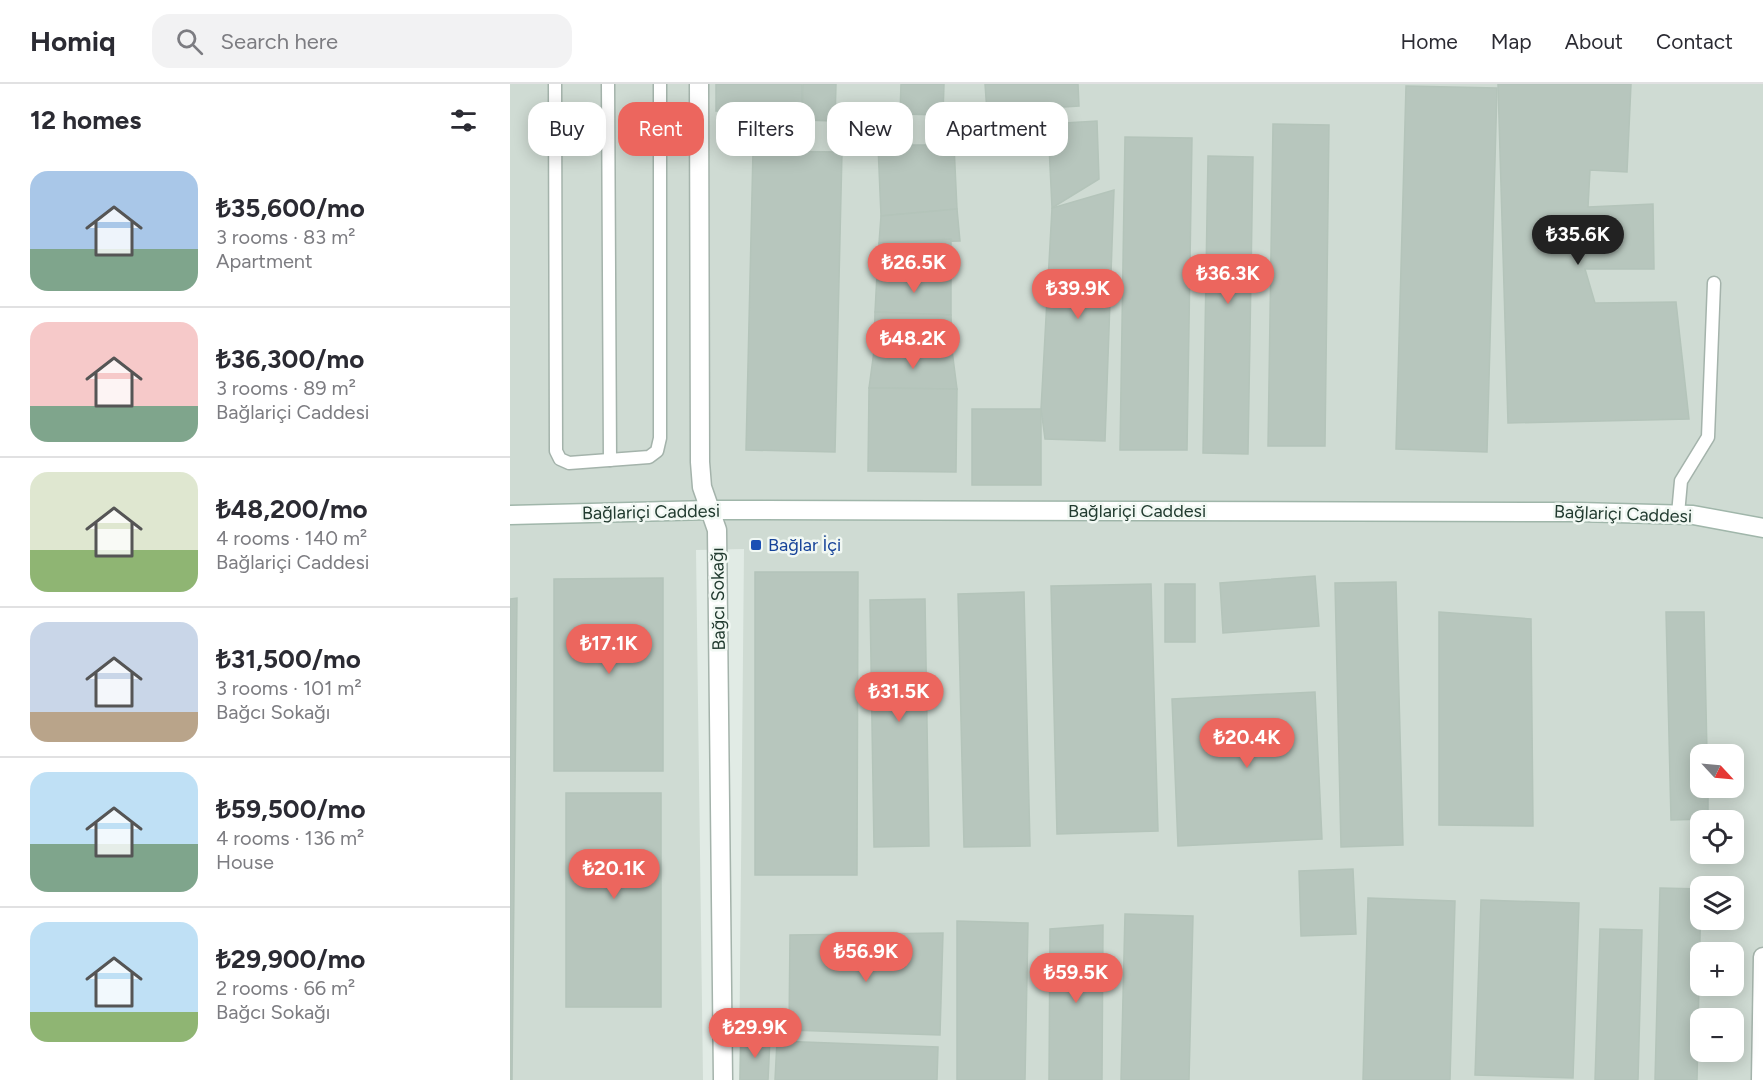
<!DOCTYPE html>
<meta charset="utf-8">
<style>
body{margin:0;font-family:Figtree,sans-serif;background:#f2f2f3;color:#2b2b33;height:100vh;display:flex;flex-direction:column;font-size:22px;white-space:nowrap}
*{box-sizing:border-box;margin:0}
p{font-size:20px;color:#7c7c81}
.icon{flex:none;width:33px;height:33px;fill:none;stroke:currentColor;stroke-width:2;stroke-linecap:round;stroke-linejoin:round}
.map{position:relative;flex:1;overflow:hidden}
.sheet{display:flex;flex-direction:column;background:#fff;width:510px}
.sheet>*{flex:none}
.hud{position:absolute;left:18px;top:18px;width:570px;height:54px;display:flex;gap:12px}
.needle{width:39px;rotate:116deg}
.tools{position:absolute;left:1180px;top:660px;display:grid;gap:12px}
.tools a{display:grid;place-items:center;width:54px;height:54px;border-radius:12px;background:#fff;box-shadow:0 3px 15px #0003;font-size:30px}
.price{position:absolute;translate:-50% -51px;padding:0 14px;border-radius:21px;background:#ec665e;color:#fff;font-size:20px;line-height:39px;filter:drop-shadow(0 2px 3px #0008)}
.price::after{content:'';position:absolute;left:50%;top:36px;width:18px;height:14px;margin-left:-9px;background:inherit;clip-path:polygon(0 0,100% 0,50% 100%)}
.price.current{background:#222;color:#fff}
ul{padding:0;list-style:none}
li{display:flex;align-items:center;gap:18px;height:150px;padding:0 30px}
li+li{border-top:2px solid #e1e1e2}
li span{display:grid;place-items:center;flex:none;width:168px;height:120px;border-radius:18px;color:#555}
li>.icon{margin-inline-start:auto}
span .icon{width:72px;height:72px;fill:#fffc;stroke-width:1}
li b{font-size:26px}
h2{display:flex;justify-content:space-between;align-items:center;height:72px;padding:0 30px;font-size:26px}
.chip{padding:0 21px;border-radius:18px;background:#fff;box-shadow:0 3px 15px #0003;font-size:21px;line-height:54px}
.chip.current{background:#ec665e;color:#fff}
header{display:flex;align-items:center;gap:36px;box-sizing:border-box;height:84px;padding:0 30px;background:#fff;border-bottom:2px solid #e1e1e2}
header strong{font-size:28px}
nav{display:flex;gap:33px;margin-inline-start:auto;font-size:21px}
.search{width:420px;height:54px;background:#f2f2f3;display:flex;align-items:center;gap:15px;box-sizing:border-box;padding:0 21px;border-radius:18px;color:#7c7c81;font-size:22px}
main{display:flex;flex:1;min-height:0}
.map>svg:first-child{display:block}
.built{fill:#cfdbd3;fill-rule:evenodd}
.building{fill:#b7c6bd;stroke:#b4c4ba;stroke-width:1.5}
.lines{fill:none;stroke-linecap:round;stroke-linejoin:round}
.service-casing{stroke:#a4b3ab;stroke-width:15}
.minor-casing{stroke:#a4b3ab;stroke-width:21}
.tertiary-casing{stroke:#a4b3ab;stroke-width:21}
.secondary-casing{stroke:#a0b6aa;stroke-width:21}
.service{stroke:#fff;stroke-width:12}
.minor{stroke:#fff;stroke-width:18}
.tertiary{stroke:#fff;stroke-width:18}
.secondary{stroke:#fff;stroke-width:18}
.transit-dot{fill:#1a4fb4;stroke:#f1f8f3;stroke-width:2}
.labels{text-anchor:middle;stroke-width:5;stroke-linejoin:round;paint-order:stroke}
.street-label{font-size:18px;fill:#223b30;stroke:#f1f8f3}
.transit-label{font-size:18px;fill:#164399;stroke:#f1f8f3;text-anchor:start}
</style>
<header>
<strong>Homiq</strong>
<div class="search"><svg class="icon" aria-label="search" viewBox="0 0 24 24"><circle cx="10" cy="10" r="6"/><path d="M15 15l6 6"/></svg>Search here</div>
<nav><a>Home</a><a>Map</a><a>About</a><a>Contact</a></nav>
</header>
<main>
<section class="sheet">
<h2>12 homes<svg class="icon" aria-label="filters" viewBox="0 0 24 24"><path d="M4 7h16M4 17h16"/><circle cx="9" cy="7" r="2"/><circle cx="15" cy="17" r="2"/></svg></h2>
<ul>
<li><span style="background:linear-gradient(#a9c7e8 65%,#7fa58c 0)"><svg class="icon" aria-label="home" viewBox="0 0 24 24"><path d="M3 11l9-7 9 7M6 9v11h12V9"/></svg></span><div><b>₺35,600/mo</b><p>3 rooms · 83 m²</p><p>Apartment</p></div></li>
<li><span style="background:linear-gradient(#f6c9c9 70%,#7fa58c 0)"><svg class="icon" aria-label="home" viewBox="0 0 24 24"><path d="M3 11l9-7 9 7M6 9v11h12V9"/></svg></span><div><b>₺36,300/mo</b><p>3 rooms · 89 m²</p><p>Bağlariçi Caddesi</p></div></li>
<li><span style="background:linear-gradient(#dfe7d0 65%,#8fb573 0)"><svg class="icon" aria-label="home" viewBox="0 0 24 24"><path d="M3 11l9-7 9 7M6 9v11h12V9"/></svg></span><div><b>₺48,200/mo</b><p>4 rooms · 140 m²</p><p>Bağlariçi Caddesi</p></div></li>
<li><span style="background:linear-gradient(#c9d6e8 75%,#b9a48a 0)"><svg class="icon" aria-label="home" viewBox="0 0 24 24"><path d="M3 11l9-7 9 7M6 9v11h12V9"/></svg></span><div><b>₺31,500/mo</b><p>3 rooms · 101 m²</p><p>Bağcı Sokağı</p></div></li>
<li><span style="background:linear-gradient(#bfe0f5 60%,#7fa58c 0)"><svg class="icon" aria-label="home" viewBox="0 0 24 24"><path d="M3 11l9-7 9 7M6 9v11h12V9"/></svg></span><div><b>₺59,500/mo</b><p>4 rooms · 136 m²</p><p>House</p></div></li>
<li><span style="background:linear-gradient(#bfe0f5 75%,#8fb573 0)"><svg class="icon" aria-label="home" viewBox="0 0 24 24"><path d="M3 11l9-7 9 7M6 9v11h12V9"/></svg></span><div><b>₺29,900/mo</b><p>2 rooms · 66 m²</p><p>Bağcı Sokağı</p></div></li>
</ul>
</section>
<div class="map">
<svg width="1253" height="996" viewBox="0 0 1253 996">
<rect width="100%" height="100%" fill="#e1ebe5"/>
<!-- built -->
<path class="built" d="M 0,0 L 1253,0 L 1253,996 L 229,996 L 234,465 L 186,466 L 193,996 L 0,996 ZM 1191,670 L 1224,670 L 1224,704 L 1191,704 ZM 1191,736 L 1224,736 L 1224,770 L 1191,770 ZM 1191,802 L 1224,802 L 1224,836 L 1191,836 ZM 1191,868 L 1224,868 L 1224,902 L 1191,902 ZM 1191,934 L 1224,934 L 1224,968 L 1191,968 Z"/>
<!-- building -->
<g class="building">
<path d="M 206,0 L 292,0 L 292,28 L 206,27 Z"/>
<path d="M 293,0 L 326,0 L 325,37 L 292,36 Z"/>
<path d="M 391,0 L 434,0 L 433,31 L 390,30 Z"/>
<path d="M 475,0 L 568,0 L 569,22 L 477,28 Z"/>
<path d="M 988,0 L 1121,0 L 1117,88 L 1080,86 L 1078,123 L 1143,120 L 1144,185 L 1075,185 L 1085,219 L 1166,218 L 1179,335 L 998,339 Z"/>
<path d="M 896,2 L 987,4 L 977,368 L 886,365 Z"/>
<path d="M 587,37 L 589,95 L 542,124 L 538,40 Z"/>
<path d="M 763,40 L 819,41 L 815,362 L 758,362 Z"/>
<path d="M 615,53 L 682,54 L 677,366 L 610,366 Z"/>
<path d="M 368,61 L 444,61 L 447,125 L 371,132 Z"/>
<path d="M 243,67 L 332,68 L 325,368 L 236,366 Z"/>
<path d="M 698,72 L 743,73 L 738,370 L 693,369 Z"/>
<path d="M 604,106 L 595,357 L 535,355 L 531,325 L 542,124 Z"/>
<path d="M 447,125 L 450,157 L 369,159 L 371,132 Z"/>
<path d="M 441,155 L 441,191 L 367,190 L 369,159 Z"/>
<path d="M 367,190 L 441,191 L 441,231 L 365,228 Z"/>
<path d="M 365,228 L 441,231 L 442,266 L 364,267 Z"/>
<path d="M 442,266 L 447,305 L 359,304 L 364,267 Z"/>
<path d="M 359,304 L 447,305 L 446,388 L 358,387 Z"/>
<rect x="462" y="325" width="69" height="76"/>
<path d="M 245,488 L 348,488 L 347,791 L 245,791 Z"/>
<path d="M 805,492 L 809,542 L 713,549 L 710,499 Z"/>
<path d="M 153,494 L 153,687 L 44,687 L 44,495 Z"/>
<path d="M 886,498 L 893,761 L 831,763 L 825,499 Z"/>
<path d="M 641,500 L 648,747 L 547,750 L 541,502 Z"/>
<rect x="655" y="500" width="30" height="58"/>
<path d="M 514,508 L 520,762 L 454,763 L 448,510 Z"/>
<path d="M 7,514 L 2,996 L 0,996 L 0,515 Z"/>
<path d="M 415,515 L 419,762 L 364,763 L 360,516 Z"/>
<path d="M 929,528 L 1021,535 L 1023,742 L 929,741 Z"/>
<path d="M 1156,528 L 1194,528 L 1197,670 L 1191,670 L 1191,704 L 1198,704 L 1198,735 L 1161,736 Z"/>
<path d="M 805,608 L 812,755 L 668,762 L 662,615 Z"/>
<rect x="56" y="709" width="95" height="214"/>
<path d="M 843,785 L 846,850 L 791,852 L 789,787 Z"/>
<path d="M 1150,804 L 1191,805 L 1187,996 L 1145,996 Z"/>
<path d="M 858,814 L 945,817 L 940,996 L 853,996 Z"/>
<path d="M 971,816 L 1069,819 L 1063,994 L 965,991 Z"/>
<path d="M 615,830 L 683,832 L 679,996 L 611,996 Z"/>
<path d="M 447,837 L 518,839 L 515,996 L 447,996 Z"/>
<path d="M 593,841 L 592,996 L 539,996 L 540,845 Z"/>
<path d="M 1090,845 L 1132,846 L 1128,996 L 1085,996 Z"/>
<path d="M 433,849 L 430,951 L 279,946 L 280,851 Z"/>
<path d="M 231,953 L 260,955 L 258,996 L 230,996 Z"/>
<path d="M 267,957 L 428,963 L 427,996 L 265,996 Z"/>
</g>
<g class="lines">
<defs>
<g id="service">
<path d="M 45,0 L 46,367 L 50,375 L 59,379 L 139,373 L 147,367 L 150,354 L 150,0"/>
<path d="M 98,0 L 100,376"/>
<path d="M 1168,430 L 1171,397 L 1198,353 L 1204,199"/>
</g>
<path id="minor" d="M 189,0 L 190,378 L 192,403 L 207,446 L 213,996"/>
<path id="tertiary" d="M 1251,996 L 1253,873"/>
<path id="secondary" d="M 0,431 L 200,426 L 1068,428 L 1183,431 L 1253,444"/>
</defs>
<!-- service casing -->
<use href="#service" class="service-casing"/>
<!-- minor casing -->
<use href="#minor" class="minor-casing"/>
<!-- tertiary casing -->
<use href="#tertiary" class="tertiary-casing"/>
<!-- secondary casing -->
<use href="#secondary" class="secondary-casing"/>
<!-- service -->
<use href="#service" class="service"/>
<!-- minor -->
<use href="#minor" class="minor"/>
<!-- tertiary -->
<use href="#tertiary" class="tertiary"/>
<!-- secondary -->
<use href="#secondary" class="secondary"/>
</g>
<!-- markers -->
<rect class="transit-dot" x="240" y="455" width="12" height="12" rx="3"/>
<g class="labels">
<!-- street labels -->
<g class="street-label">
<text x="627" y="433">Bağlariçi Caddesi</text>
<text transform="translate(141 428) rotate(-1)" y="6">Bağlariçi Caddesi</text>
<text transform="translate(1113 430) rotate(2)" y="6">Bağlariçi Caddesi</text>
<text transform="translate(208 515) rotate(-91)" y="6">Bağcı Sokağı</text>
</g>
<!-- transit labels -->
<g class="transit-label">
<text x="258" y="467">Bağlar İçi</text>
</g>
</g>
</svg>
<div class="tools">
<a><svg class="needle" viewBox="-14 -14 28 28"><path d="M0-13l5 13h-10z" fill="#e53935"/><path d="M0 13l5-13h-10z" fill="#7c7c81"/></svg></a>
<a><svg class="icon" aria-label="locate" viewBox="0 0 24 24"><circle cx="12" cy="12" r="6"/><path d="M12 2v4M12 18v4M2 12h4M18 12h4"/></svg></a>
<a><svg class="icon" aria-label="layers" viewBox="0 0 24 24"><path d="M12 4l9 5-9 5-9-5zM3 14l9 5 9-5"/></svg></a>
<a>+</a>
<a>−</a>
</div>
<b class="price current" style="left:1068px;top:182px">₺35.6K</b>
<b class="price" style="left:404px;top:210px">₺26.5K</b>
<b class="price" style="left:718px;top:221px">₺36.3K</b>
<b class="price" style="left:568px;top:236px">₺39.9K</b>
<b class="price" style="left:403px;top:286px">₺48.2K</b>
<b class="price" style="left:99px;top:591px">₺17.1K</b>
<b class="price" style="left:389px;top:639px">₺31.5K</b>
<b class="price" style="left:737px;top:685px">₺20.4K</b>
<b class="price" style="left:104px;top:816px">₺20.1K</b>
<b class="price" style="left:356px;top:899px">₺56.9K</b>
<b class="price" style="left:566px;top:920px">₺59.5K</b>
<b class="price" style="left:245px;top:975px">₺29.9K</b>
<div class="hud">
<a class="chip">Buy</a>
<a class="chip current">Rent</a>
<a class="chip">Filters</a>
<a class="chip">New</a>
<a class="chip">Apartment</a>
</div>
</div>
</main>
